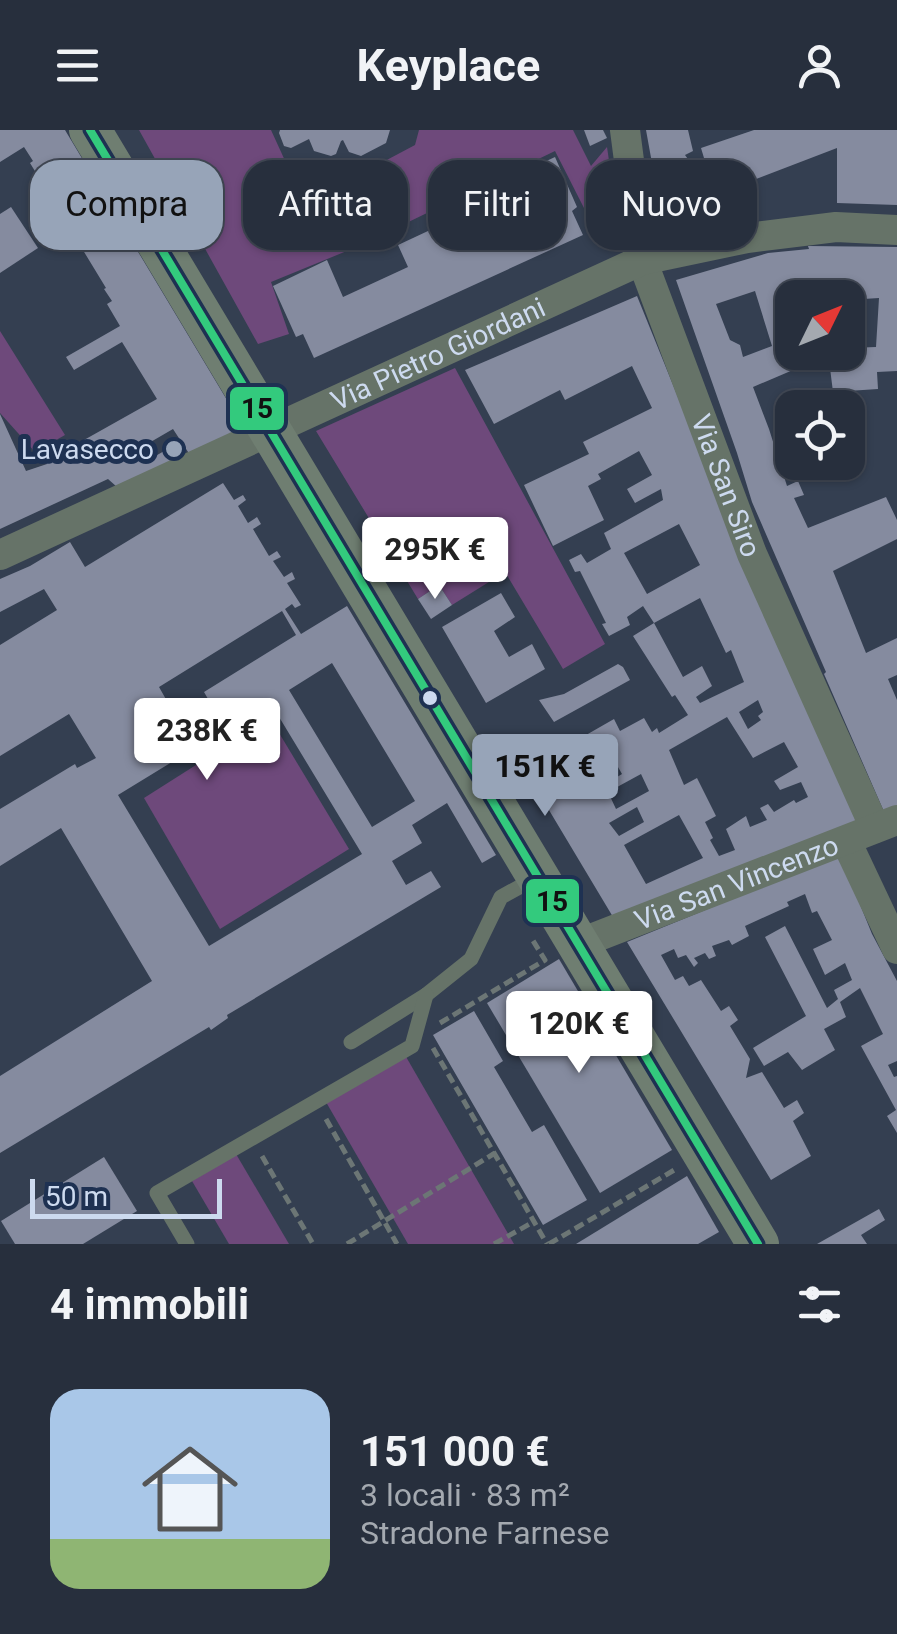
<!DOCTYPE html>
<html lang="it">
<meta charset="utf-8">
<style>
body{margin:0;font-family:Roboto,sans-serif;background:#333b48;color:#f1f3f6;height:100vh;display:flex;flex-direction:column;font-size:38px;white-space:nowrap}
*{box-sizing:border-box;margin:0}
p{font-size:32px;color:#a4a9b0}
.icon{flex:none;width:55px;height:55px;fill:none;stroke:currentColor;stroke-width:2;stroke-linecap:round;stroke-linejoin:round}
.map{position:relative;height:1114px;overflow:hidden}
.details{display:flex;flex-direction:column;background:#272f3d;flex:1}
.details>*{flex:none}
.guide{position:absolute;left:30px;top:30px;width:838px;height:90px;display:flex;gap:20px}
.needle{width:65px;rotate:47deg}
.buttons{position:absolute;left:775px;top:150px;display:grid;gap:20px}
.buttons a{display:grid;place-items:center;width:90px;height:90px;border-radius:20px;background:#272f3d;box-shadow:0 2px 8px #0004,0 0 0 2px #434a57;font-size:50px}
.scale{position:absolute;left:30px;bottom:25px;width:192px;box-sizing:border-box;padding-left:10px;border:5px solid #cddaef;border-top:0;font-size:28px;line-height:35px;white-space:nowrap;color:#cddaef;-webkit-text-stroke:8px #1e3152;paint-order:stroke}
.price{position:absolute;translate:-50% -85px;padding:0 22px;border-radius:10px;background:#fff;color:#222;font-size:32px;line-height:65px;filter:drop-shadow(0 2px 5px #0008)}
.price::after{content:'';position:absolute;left:50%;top:60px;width:30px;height:22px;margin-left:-15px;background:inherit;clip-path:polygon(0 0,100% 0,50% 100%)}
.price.active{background:#97a4b8;color:#111}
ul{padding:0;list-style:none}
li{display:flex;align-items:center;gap:30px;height:250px;padding:0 50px}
li span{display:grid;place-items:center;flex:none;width:280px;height:200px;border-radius:30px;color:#555}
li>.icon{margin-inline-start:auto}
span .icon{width:120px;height:120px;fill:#fffc;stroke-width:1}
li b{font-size:42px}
h2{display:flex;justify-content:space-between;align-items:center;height:120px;padding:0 50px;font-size:42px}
.tag{padding:0 35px;border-radius:30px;background:#272f3d;box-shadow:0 2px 8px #0004,0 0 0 2px #434a57;font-size:35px;line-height:90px}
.tag.active{background:#97a4b8;color:#111}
header{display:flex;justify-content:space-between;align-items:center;height:130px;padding:0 50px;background:#272f3d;font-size:45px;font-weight:700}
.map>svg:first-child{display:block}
.green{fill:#6e497b}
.building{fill:#858b9f;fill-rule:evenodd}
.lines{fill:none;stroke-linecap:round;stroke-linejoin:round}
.path{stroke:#6c7675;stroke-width:5;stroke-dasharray:10 5;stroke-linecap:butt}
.lane{stroke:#667368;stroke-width:15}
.street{stroke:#667368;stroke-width:30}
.secondary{stroke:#6f7e71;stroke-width:42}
.bus-1-casing{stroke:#1e3152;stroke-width:15}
.bus-1{stroke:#33ca7d;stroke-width:8}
.poi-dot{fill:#97a4b8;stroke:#1e3152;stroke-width:4}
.bus-dot{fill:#cddaef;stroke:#1e3152;stroke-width:4}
.labels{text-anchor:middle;stroke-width:10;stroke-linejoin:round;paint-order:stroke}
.street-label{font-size:28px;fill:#cddaef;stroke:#1e3152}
.poi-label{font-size:28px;fill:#cddaef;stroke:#1e3152;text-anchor:end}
.line-badge{stroke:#1e3152;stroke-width:4}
.pale-badge-label{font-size:28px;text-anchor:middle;font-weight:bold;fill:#111}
</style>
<header><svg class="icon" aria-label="menu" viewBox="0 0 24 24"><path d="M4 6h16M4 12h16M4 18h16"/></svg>Keyplace<svg class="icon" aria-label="person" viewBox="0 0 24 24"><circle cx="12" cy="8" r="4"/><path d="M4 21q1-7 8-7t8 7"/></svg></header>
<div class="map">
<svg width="897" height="1114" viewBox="0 0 897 1114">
<rect width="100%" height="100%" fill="#343f51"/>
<!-- green -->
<g class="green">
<path d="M 139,0 L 271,0 L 287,35 L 349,50 L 415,15 L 419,0 L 573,0 L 591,36 L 607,17 L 615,71 L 585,80 L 555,21 L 359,116 L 271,152 L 289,204 L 258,214 Z"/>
<path d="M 0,201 L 65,305 L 35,322 L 0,283 Z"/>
<path d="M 455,238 L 605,514 L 563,539 L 505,442 L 452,475 L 439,455 L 418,469 L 316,301 Z"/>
<path d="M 270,588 L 349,719 L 220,799 L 144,668 Z"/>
<path d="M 405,925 L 514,1114 L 408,1114 L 326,972 Z"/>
<path d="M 236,1024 L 289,1114 L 229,1114 L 192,1051 Z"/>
</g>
<!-- building -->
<g class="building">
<path d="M 0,0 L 65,0 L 245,300 L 190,325 L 173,299 L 142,317 L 150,329 L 166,320 L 173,332 L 117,357 L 108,349 L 0,399 L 0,284 L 26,341 L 47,334 L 44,327 L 84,310 L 157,269 L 122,212 L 74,240 L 66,227 L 120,196 L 107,174 L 112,171 L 104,159 L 106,158 L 30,33 L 33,31 L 24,17 L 0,32 Z"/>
<path d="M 280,0 L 390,0 L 386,13 L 361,26 L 349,22 L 343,10 L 341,11 L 336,24 L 331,26 L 314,21 L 309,9 L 291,18 L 284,16 L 279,3 Z"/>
<path d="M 584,0 L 603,0 L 607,8 L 590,16 Z"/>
<path d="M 646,0 L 688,0 L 693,21 L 685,25 L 690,32 L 704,28 L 701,18 L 754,0 L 897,0 L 897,75 L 837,73 L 837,18 L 743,54 L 752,78 L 665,105 ZM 710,40 L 721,65 L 706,71 L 694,46 ZM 690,46 L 698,63 L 680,69 L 676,51 Z"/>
<path d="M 555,27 L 577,77 L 572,81 L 583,105 L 314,228 L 303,204 L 296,207 L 273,156 L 327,130 L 343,167 L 408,137 L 398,115 L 443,94 L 453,116 L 518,88 L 503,51 Z"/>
<path d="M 11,77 L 38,118 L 0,143 L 0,84 Z"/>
<path d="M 808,116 L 897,117 L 897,241 L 877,242 L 878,259 L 833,262 L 828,222 L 848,222 L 848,218 L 876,217 L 879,168 L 848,170 L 848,168 L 802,168 L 801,164 L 788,167 L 792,183 L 792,213 L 785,216 L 793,240 L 753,257 L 769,299 L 787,356 L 798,351 L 804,365 L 794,368 L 808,398 L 886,367 L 897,390 L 897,409 L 833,441 L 866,523 L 897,508 L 897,545 L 888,549 L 897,570 L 897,679 L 885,684 L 824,544 L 826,542 L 752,372 L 737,323 L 676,150 L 768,123 L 809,119 ZM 755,161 L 772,216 L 743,227 L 740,215 L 730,210 L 716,174 Z"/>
<path d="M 637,166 L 701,324 L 862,690 L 613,787 L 525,640 L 614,589 L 620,601 L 644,588 L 652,602 L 657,598 L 659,603 L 688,585 L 675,565 L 672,567 L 633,506 L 654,493 L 683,547 L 702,536 L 712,556 L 696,567 L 700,573 L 744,552 L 731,520 L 726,523 L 700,468 L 654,493 L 643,476 L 627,487 L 630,495 L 609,506 L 602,494 L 606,493 L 580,441 L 575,442 L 569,430 L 581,424 L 587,433 L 611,419 L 604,403 L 663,370 L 661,359 L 635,373 L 627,359 L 652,345 L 639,321 L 598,344 L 601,349 L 588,356 L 604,390 L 553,416 L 524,355 L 589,324 L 583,312 L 652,278 L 632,236 L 565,270 L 560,260 L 494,294 L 465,240 ZM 679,394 L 700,435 L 647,464 L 624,423 ZM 758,570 L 763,582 L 758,586 L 761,590 L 748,599 L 739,582 ZM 727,587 L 753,628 L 784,612 L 798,637 L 774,651 L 780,660 L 801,652 L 808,667 L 796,673 L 794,670 L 774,682 L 768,674 L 760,678 L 767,690 L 750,697 L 746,686 L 726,699 L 735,720 L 719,726 L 710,710 L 713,708 L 705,692 L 716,686 L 697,648 L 684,655 L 669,620 ZM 602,609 L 622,644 L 599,658 L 579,622 ZM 641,644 L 649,661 L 616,679 L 608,662 ZM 637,677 L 644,692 L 619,706 L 609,693 ZM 679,685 L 703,728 L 646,754 L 624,715 Z"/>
<path d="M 792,289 L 792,301 L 782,305 L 778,295 Z"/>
<path d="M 223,353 L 234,370 L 243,365 L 246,370 L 238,376 L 248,393 L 257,387 L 261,394 L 253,399 L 269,426 L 277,421 L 281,427 L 273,431 L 284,447 L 292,442 L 295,449 L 287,453 L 301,475 L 295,478 L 292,474 L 285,479 L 301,504 L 347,476 L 496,725 L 482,733 L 447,673 L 412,695 L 422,713 L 392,731 L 406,755 L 431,741 L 441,757 L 227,885 L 228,888 L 211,900 L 209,897 L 0,1023 L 0,946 L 152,851 L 61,698 L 0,736 L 0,679 L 75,634 L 77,638 L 96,628 L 69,584 L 0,626 L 0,515 L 57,480 L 44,459 L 0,482 L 0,449 L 30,436 L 70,412 L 85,437 ZM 282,481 L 296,505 L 204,562 L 215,581 L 184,601 L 159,557 ZM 332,533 L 415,671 L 372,697 L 289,560 ZM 270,572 L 362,724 L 209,816 L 118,665 Z"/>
<path d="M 439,455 L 452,475 L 431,489 L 418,469 Z"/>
<path d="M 501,463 L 515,487 L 494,501 L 509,527 L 532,514 L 545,539 L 486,573 L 442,497 Z"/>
<path d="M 618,534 L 623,537 L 630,550 L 554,592 L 539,570 L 564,564 Z"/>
<path d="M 840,725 L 872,804 L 897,851 L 897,931 L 888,935 L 894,947 L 897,946 L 897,1003 L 887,986 L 896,980 L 861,916 L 883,904 L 860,858 L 840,872 L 846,887 L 824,899 L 835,920 L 802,940 L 788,922 L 764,936 L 753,918 L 806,886 L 765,807 L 785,796 L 827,878 L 838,869 L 834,860 L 852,850 L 845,833 L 825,845 L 813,819 L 832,810 L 817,781 L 812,783 L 805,764 L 787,772 L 789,776 L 745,796 L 749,806 L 732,815 L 729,810 L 712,816 L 716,826 L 709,829 L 705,823 L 694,828 L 698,833 L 694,837 L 686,825 L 678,828 L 674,819 L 661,825 L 675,850 L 683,846 L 689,856 L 701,850 L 721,881 L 729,876 L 738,890 L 730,896 L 750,929 L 746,948 L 762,942 L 784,978 L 797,970 L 804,983 L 793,991 L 811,1026 L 771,1050 L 627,812 Z"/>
<path d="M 559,829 L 672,1020 L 600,1063 L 487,873 Z"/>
<path d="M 474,881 L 503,931 L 494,937 L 532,1002 L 544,995 L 587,1070 L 543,1095 L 433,905 Z"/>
<path d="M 104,1027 L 137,1081 L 83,1114 L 15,1114 L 1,1091 Z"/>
<path d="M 687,1046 L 719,1102 L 698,1114 L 576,1114 Z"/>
<path d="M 879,1079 L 885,1090 L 861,1105 L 867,1114 L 817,1114 Z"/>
</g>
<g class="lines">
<!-- path -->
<g class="path">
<path d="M 440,893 L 545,830 L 532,809"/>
<path d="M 433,918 L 547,1114"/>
<path d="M 326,989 L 397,1114"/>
<path d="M 262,1026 L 313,1114"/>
<path d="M 347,1114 L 495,1023"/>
<path d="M 494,1114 L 535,1091"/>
<path d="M 549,1114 L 676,1039"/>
</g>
<!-- lane -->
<g class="lane">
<path d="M 351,912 L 426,865 L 471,829 L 501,767 L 534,749"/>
<path d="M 187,1114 L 157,1063 L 412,916 L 426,865"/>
</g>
<!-- street -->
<g class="street">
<path id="s1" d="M 625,0 L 642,130 L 752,424 L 875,698"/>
<path id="s2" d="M 0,425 L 642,130 L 747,108 L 836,97 L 897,100"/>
<path d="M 846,711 L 897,819"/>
<path id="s3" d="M 578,814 L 897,690"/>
</g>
<!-- secondary -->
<path class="secondary" d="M 90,0 L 758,1114"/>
<defs>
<path id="bus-1" d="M 90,0 L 758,1114"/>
</defs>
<!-- bus-1 casing -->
<use href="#bus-1" class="bus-1-casing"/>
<!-- bus-1 -->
<use href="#bus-1" class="bus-1"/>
</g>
<!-- markers -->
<circle class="poi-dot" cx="174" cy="319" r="10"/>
<circle class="bus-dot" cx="430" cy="568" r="9"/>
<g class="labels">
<!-- street labels -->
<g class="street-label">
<text dy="10" stroke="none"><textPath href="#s2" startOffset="482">Via Pietro Giordani</textPath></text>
<text dy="10" stroke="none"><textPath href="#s1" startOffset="372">Via San Siro</textPath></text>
<text dy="10" stroke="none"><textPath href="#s3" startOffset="170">Via San Vincenzo</textPath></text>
</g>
<!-- poi labels -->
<g class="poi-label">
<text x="154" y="329">Lavasecco</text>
</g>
</g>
<g class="line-badge">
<rect x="228" y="255" width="58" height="47" rx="10" fill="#33ca7d"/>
<rect x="524" y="747" width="57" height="48" rx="10" fill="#33ca7d"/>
</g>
<g class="pale-badge-label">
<text x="257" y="288">15</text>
<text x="552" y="781">15</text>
</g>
</svg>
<div class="buttons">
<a><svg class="needle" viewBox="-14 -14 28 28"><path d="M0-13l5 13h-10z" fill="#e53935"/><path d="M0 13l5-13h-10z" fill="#a4a9b0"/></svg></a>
<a><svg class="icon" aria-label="locate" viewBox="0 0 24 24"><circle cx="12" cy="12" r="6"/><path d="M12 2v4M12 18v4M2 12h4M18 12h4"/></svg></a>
</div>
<div class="scale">50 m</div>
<b class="price" style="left:435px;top:472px">295K €</b>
<b class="price" style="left:207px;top:653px">238K €</b>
<b class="price active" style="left:545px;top:689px">151K €</b>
<b class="price" style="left:579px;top:946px">120K €</b>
<div class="guide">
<a class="tag active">Compra</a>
<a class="tag">Affitta</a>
<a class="tag">Filtri</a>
<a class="tag">Nuovo</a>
</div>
</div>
<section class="details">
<h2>4 immobili<svg class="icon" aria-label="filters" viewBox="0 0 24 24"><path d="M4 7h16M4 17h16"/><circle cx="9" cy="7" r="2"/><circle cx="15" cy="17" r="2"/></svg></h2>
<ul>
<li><span style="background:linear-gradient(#a9c7e8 75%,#8fb573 0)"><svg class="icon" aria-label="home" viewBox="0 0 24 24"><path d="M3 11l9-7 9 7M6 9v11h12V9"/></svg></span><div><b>151 000 €</b><p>3 locali · 83 m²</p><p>Stradone Farnese</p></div></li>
</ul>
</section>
